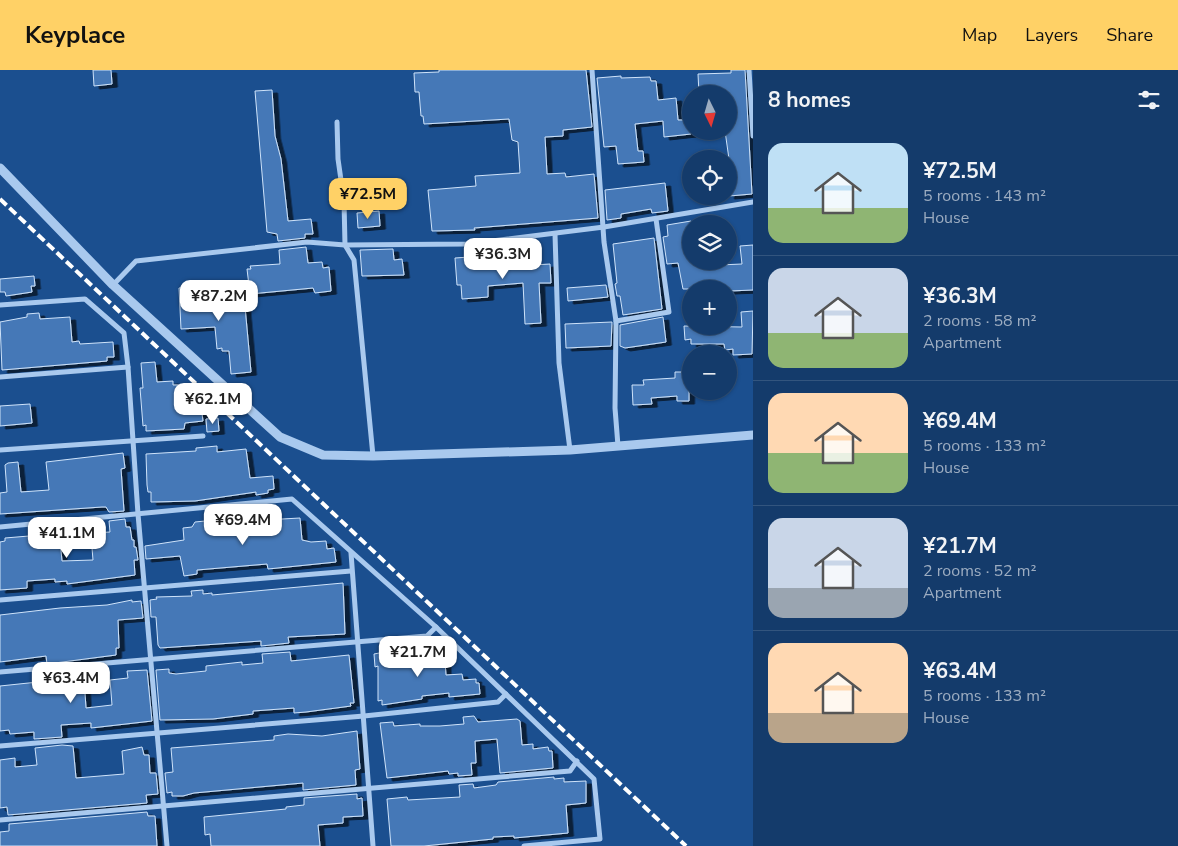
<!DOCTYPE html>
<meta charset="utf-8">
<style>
body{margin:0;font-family:"Nunito Sans",sans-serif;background:#1d4271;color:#f1f3f6;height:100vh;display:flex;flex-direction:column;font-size:19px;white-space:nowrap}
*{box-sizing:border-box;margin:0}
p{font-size:16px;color:#9dadc1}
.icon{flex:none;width:28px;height:28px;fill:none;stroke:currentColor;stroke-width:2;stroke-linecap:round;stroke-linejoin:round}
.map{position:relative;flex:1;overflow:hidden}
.drawer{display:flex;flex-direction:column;background:#143b6b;width:425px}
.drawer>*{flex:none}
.needle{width:32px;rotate:175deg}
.tools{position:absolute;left:682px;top:15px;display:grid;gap:10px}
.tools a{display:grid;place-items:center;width:55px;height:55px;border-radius:50%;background:#143b6b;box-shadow:0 1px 4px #0004,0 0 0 1px #33557e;font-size:25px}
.price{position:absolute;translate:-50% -42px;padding:0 11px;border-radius:10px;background:#fff;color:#222;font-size:16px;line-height:32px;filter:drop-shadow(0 1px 2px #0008)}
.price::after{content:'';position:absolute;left:50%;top:30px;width:15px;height:11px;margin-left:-8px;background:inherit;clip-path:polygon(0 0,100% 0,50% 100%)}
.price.selected{background:#ffd166;color:#111}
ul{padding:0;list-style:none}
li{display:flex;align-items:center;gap:15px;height:125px;padding:0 15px}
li+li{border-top:1px solid #33557e}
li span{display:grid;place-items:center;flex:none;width:140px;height:100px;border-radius:15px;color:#555}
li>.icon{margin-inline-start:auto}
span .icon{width:60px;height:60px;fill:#fffc;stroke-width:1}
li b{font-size:21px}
h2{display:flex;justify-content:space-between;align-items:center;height:60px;padding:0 15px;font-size:21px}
header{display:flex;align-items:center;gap:30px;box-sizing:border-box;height:70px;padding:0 25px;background:#ffd166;color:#111}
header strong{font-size:24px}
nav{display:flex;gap:28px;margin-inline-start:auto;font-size:18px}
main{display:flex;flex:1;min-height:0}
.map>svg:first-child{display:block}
.building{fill:#4478b7;stroke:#cfe3fa;filter:url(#shadow)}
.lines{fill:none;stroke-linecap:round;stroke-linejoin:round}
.minor{stroke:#a9c9ee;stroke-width:5}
.tertiary{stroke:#a9c9ee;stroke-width:9}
.rail{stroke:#fff;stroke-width:4;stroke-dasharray:9 4;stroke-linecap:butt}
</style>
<header>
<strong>Keyplace</strong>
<nav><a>Map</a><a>Layers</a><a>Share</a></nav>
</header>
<main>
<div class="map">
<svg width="753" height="776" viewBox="0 0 753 776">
<defs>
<filter id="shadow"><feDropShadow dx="5.5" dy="3" stdDeviation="0" flood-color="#0009"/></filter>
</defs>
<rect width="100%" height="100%" fill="#1b4f8f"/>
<!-- building -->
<g class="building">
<path d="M 93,0 L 111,0 L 112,14 L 94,16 Z"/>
<path d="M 439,0 L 586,0 L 592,57 L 563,60 L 563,66 L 545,67 L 547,104 L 565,103 L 566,107 L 594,104 L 598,148 L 474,158 L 475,160 L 432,161 L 428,120 L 476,116 L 475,106 L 520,103 L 518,72 L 512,70 L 509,49 L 424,54 L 423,46 L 421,46 L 419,22 L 415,22 L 414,3 L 439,2 Z"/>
<path d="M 731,0 L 745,0 L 752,124 L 729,126 L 729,89 L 725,61 L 729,61 L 729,24 L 699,24 L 698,4 L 731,3 Z"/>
<path d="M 621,6 L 621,8 L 650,7 L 651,11 L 656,11 L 658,30 L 676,28 L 678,50 L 691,50 L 691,64 L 664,67 L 663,51 L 635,54 L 638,81 L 643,81 L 644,92 L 618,94 L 616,76 L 604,77 L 597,8 Z"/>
<path d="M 272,20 L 275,66 L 281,89 L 288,151 L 311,149 L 313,164 L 305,164 L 305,168 L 278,171 L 277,164 L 267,162 L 255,21 Z"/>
<path d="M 665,113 L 668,141 L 652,143 L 651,139 L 621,144 L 621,148 L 607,150 L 605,120 Z"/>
<path d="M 379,141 L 380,156 L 358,158 L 357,143 Z"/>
<path d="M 691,151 L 691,191 L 719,191 L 719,195 L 742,194 L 740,176 L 753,175 L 753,220 L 729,221 L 729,219 L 683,219 L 678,193 L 667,194 L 663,167 L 668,166 L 667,155 Z"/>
<path d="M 654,168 L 662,239 L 623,245 L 620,226 L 617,226 L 615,214 L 617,213 L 613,174 Z"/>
<path d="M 306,177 L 308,193 L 322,192 L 323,198 L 329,197 L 331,221 L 315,223 L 313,218 L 250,224 L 247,199 L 251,199 L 250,196 L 280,194 L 279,180 Z"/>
<path d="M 393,179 L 394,190 L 402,189 L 404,205 L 362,206 L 360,180 Z"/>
<path d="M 514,184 L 515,196 L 550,194 L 551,213 L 539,213 L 541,253 L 525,254 L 523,213 L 488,216 L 488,227 L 462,229 L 461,215 L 457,215 L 455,188 Z"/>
<path d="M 34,206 L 35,216 L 31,216 L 32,222 L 6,226 L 5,222 L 0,222 L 0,209 Z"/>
<path d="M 606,215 L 608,227 L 568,231 L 567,218 Z"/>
<path d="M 199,216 L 199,219 L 221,217 L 222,228 L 244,226 L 251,302 L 231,304 L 229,281 L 222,281 L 222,278 L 217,279 L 215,257 L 181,259 L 179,218 Z"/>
<path d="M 753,241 L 752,284 L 733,285 L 733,279 L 725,280 L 724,274 L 691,274 L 691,269 L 685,270 L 684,256 L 742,257 L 741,242 Z"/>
<path d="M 39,243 L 40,249 L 70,247 L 72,272 L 79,271 L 80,274 L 113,272 L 114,287 L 107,287 L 107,291 L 2,300 L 0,252 L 27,247 L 27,244 Z"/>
<path d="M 663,247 L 666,272 L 625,278 L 620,276 L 620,255 Z"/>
<path d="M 612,252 L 611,276 L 566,278 L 565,254 Z"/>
<path d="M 155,292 L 157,312 L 173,311 L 173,315 L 179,315 L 180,334 L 183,334 L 184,338 L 201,336 L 203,351 L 185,353 L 184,359 L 146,361 L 146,355 L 143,356 L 140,318 L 143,318 L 141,293 Z"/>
<path d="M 675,302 L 689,302 L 689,331 L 677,331 L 677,326 L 651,328 L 652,334 L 633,335 L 632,315 L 644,315 L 643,310 L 675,308 Z"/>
<path d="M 30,334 L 32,353 L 0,356 L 0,336 Z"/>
<path d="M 218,348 L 219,361 L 207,362 L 206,349 Z"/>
<path d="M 217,376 L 217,382 L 246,379 L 250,408 L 273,406 L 274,419 L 268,420 L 268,423 L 256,425 L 256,422 L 195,431 L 151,432 L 151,422 L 148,422 L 147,415 L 146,384 L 196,381 L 196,378 Z"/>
<path d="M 123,383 L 125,398 L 121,399 L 124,441 L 109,442 L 106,437 L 102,437 L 0,444 L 0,423 L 7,422 L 5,395 L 8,393 L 18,392 L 21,422 L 49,420 L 46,392 Z"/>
<path d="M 246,447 L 246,451 L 300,448 L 302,470 L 311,472 L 326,471 L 327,479 L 334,478 L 336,492 L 268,499 L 267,494 L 197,500 L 197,504 L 184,506 L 180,486 L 146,489 L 145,476 L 184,470 L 183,458 L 192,457 L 195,452 Z"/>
<path d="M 125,449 L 126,457 L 130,457 L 132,470 L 134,470 L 134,477 L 136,477 L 138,490 L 134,490 L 135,505 L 67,514 L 67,511 L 55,512 L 55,509 L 27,511 L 27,518 L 0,520 L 0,472 L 5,471 L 5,468 L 53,464 L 53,471 L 60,470 L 62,491 L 93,490 L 91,466 L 93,463 L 110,462 L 109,451 Z"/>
<path d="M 343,513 L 345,564 L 288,567 L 289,573 L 261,576 L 261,571 L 160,578 L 158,575 L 156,547 L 151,547 L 150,530 L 157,529 L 156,527 L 192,526 L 191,521 L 203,520 L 203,524 L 212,523 L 212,525 Z"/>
<path d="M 132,530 L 132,532 L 141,531 L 143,548 L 118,550 L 119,578 L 116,578 L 116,585 L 47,594 L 46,586 L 0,592 L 0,545 L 60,538 L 107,535 Z"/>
<path d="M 444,579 L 446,605 L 462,604 L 463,610 L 476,609 L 476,613 L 479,613 L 480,624 L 449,627 L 449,623 L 422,626 L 422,629 L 382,635 L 382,630 L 378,631 L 378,596 L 375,597 L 374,584 L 395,580 L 395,586 L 432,583 L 432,580 Z"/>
<path d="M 290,582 L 291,591 L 349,585 L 354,633 L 350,633 L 351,636 L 306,642 L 294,643 L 294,638 L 253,641 L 253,644 L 213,649 L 160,650 L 156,600 L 169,599 L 169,603 L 176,604 L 206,601 L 206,596 L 242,592 L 242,595 L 263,593 L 262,584 Z"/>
<path d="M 79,600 L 80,609 L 84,609 L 86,638 L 112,635 L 110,610 L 128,608 L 127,601 L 147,600 L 152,651 L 91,658 L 91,653 L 61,655 L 62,667 L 34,669 L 34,662 L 10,664 L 9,660 L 0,661 L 0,616 L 38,612 L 38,609 L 48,608 L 47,602 Z"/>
<path d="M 474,646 L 478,652 L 517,649 L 520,651 L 522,675 L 533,674 L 533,679 L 548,677 L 549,681 L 552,681 L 553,698 L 500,703 L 497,669 L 475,671 L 476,693 L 471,693 L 472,705 L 458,706 L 458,703 L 449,704 L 448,701 L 387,708 L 380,653 L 393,652 L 394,656 L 420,654 L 420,656 L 440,656 L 464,654 L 463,647 Z"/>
<path d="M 357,661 L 360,699 L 355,700 L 356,715 L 303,720 L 303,713 L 194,723 L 183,726 L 172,726 L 172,722 L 167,723 L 165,703 L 173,702 L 171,678 L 274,670 L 274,666 L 288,664 L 322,666 Z"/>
<path d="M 62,675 L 73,676 L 76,708 L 124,704 L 122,681 L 142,677 L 144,685 L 149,685 L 150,703 L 156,703 L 158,724 L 146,725 L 147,733 L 8,745 L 7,737 L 0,738 L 0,690 L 15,688 L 15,697 L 37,695 L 35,678 Z"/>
<path d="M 554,707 L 554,709 L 564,708 L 564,712 L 586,711 L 586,733 L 566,735 L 568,763 L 514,768 L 514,766 L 493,767 L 493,769 L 424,776 L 391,776 L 387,729 L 407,727 L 408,730 L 460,727 L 459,715 L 473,714 L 474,718 L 496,715 L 498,712 Z"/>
<path d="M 357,724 L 357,729 L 362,728 L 363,746 L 343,747 L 343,753 L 318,755 L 320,776 L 211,776 L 210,764 L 205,765 L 204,747 L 286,739 L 286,737 L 304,735 L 304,728 Z"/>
<path d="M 147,742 L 148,746 L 155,746 L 157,776 L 0,776 L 0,762 L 9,761 L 9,754 Z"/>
</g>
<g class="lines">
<!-- minor -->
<g class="minor">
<path d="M 592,0 L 604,172 L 616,251 L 669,242 L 656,149"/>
<path d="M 749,0 L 753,66"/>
<path d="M 337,52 L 338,89 L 344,131 L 345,175 L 354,190 L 373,386"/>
<path d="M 555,164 L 559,293 L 570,380"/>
<path d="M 113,215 L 136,191 L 307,172 L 345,175 L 467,174 L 604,157 L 753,132"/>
<path d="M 0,235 L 85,229 L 124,263 L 128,297 L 138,444 L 167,776"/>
<path d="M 616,251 L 615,338 L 618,376"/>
<path d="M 0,307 L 128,297"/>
<path d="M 0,380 L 203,366"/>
<path d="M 0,457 L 292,429 L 436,557 L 594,709 L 600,769 L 524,776"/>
<path d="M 351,483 L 373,776"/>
<path d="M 0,530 L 351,501"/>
<path d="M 0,602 L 427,566 L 436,557"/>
<path d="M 0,676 L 364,646 L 498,632 L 506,624"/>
<path d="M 0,750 L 570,701 L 577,691"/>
</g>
<!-- tertiary -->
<path class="tertiary" d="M 0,98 L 113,215 L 280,367 L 323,385 L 373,386 L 570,380 L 753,365"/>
<!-- rail -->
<path class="rail" d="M 0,129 L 686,776"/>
</g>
</svg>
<div class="tools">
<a><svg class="needle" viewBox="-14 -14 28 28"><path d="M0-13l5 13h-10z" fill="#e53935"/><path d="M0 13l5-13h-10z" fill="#9dadc1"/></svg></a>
<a><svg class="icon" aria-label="locate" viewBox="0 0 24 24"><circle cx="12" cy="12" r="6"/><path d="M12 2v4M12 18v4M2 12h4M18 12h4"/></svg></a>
<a><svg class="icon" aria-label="layers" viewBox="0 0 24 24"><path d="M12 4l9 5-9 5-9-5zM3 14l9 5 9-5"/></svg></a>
<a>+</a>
<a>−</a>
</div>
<b class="price selected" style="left:368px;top:150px">¥72.5M</b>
<b class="price" style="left:503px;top:210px">¥36.3M</b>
<b class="price" style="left:219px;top:252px">¥87.2M</b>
<b class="price" style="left:213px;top:355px">¥62.1M</b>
<b class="price" style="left:243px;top:476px">¥69.4M</b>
<b class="price" style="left:67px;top:489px">¥41.1M</b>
<b class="price" style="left:418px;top:608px">¥21.7M</b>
<b class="price" style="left:71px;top:634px">¥63.4M</b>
</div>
<section class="drawer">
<h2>8 homes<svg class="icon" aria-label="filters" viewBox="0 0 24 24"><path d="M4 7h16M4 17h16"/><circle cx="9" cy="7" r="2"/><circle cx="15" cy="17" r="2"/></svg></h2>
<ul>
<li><span style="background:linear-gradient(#bfe0f5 65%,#8fb573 0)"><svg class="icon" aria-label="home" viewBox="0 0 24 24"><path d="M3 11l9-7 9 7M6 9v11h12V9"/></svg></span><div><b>¥72.5M</b><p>5 rooms · 143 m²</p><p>House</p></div></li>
<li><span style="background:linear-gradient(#c9d6e8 65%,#8fb573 0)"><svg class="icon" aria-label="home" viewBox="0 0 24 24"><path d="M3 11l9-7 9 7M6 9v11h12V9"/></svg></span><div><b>¥36.3M</b><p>2 rooms · 58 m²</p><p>Apartment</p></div></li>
<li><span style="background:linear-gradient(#ffd9b3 60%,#8fb573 0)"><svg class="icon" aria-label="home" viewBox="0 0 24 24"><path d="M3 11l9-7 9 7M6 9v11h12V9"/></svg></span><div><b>¥69.4M</b><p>5 rooms · 133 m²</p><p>House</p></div></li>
<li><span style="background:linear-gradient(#c9d6e8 70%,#9aa5b1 0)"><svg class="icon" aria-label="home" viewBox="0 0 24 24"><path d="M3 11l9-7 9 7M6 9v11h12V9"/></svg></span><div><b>¥21.7M</b><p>2 rooms · 52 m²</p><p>Apartment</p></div></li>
<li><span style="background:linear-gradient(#ffd9b3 70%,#b9a48a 0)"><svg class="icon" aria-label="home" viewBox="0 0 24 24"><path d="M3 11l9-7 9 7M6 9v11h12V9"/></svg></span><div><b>¥63.4M</b><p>5 rooms · 133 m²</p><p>House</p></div></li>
</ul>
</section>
</main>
